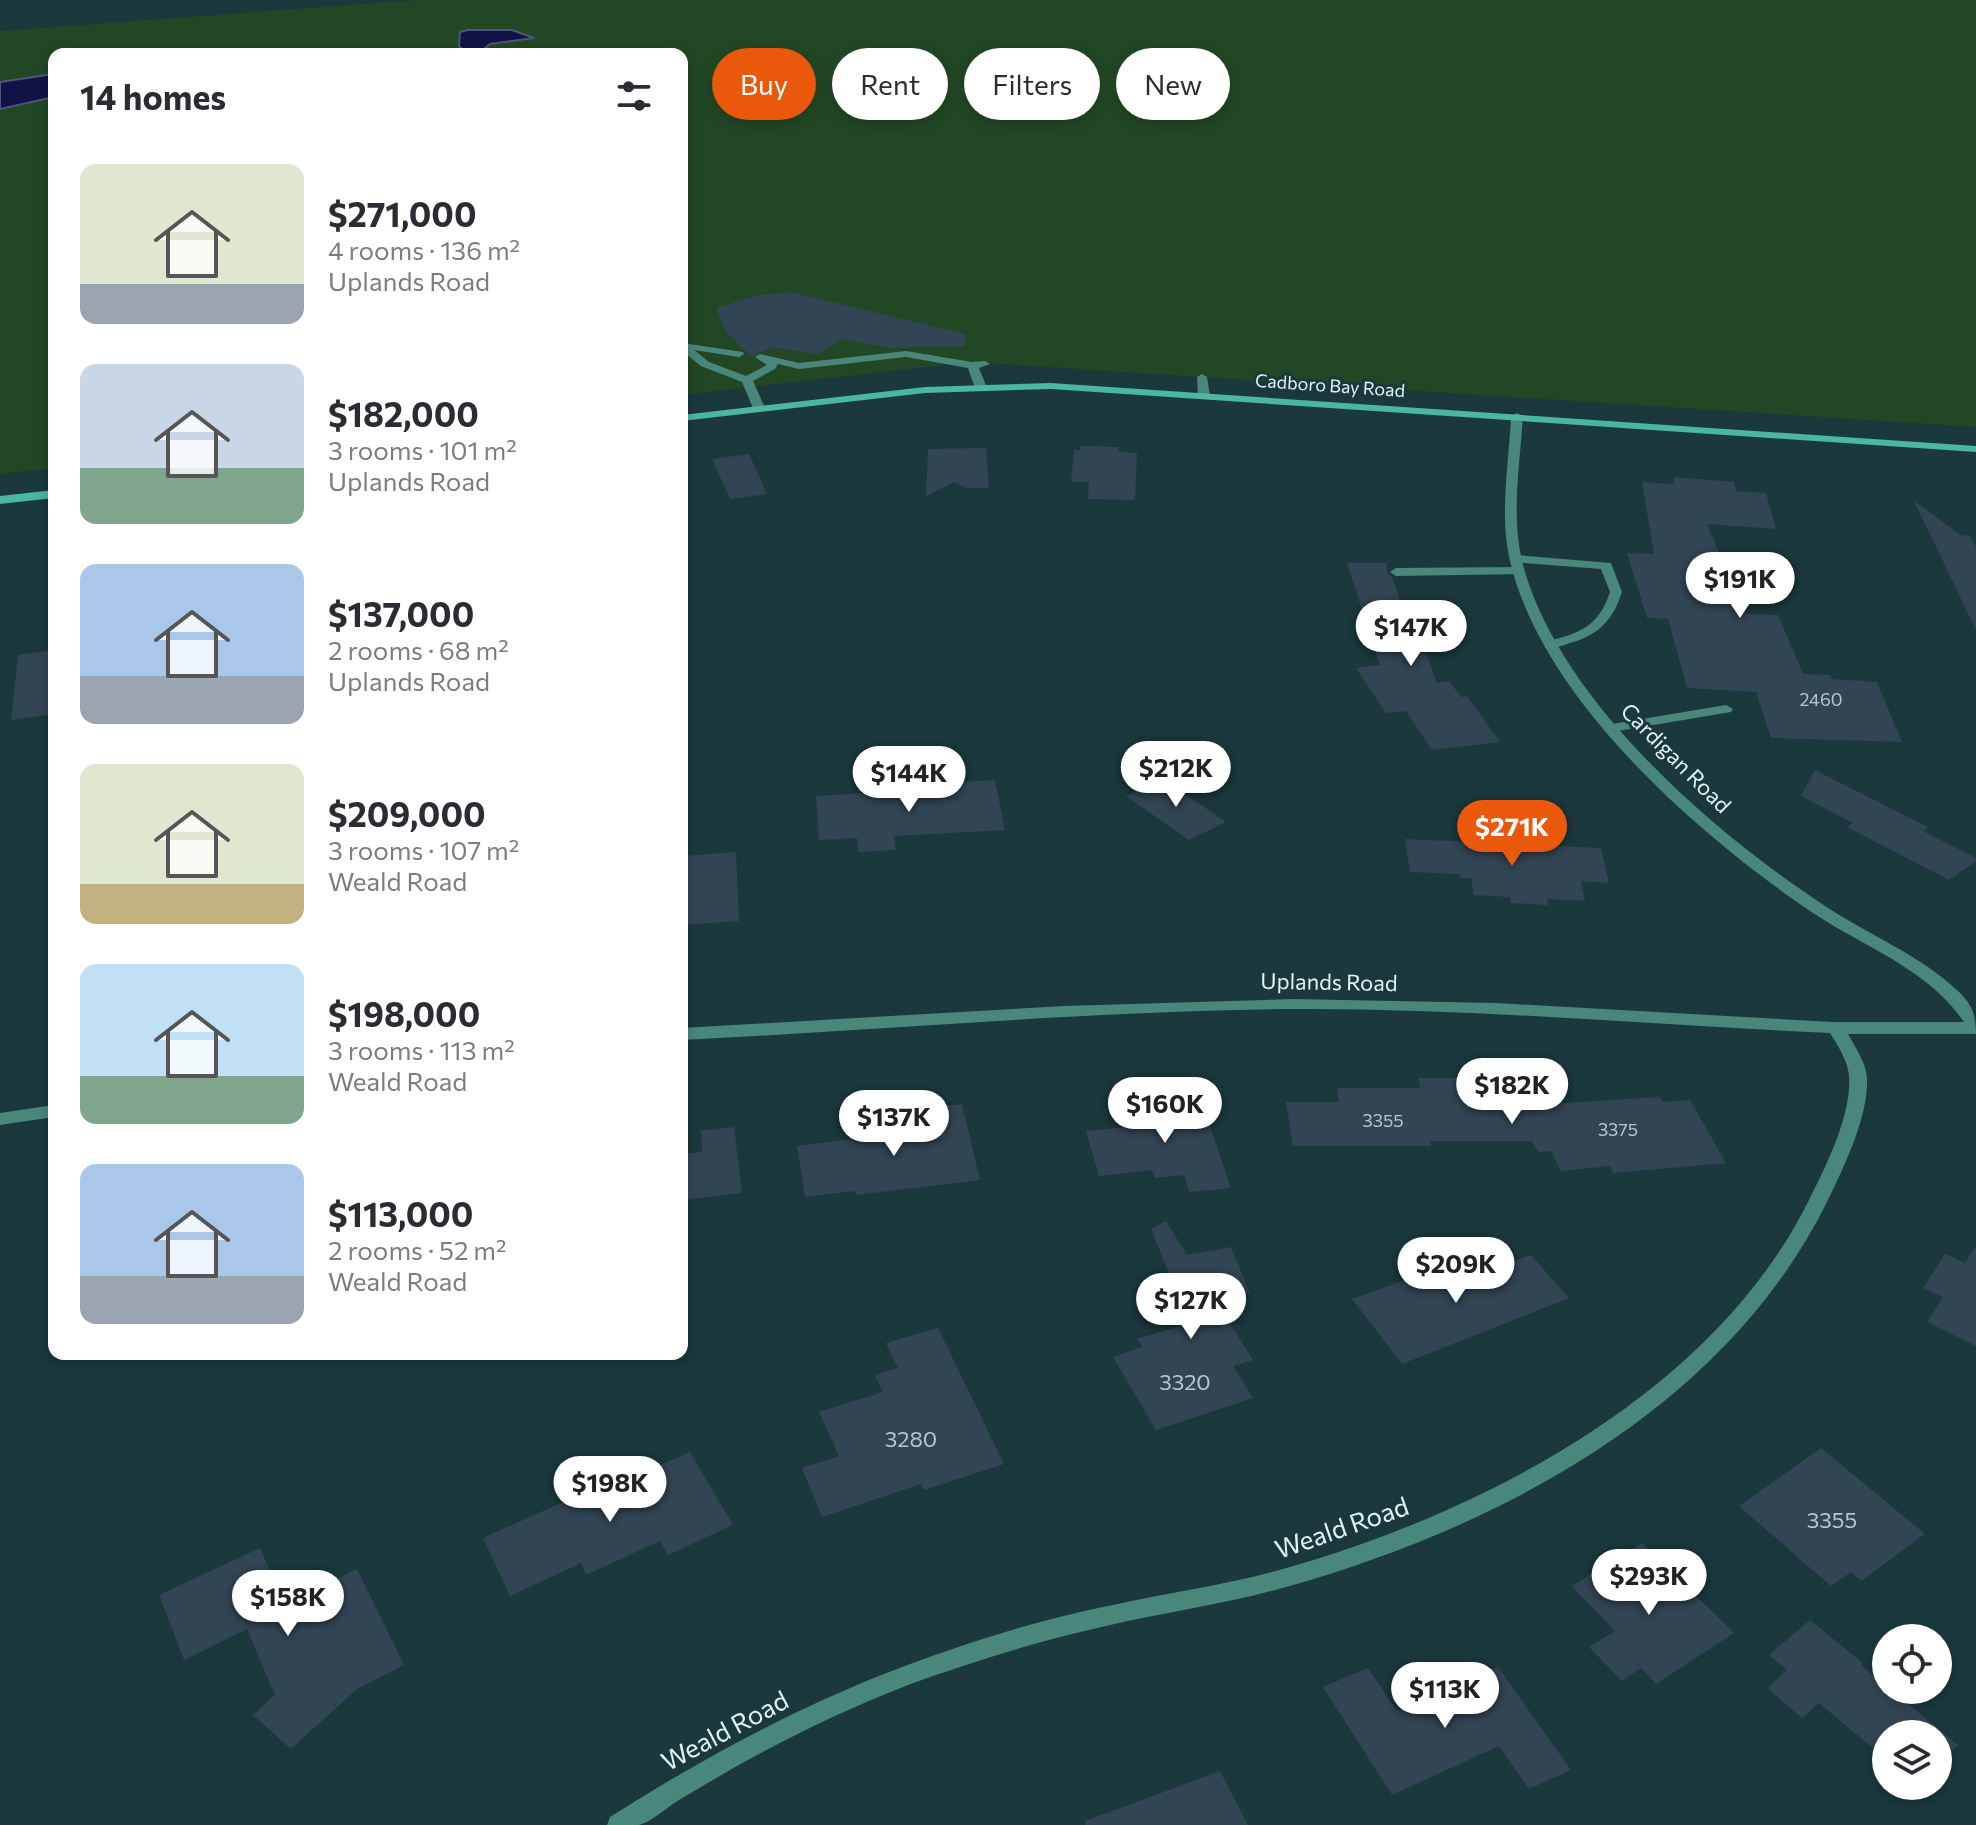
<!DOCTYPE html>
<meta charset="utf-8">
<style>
body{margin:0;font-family:Commissioner,sans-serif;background:#f2f2f3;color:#2b2b33;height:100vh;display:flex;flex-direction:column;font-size:30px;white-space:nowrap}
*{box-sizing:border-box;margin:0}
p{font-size:26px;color:#7c7c81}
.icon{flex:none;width:44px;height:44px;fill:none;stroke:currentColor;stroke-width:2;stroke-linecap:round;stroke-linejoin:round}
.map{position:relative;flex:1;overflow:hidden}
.details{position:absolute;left:48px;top:48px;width:640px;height:1312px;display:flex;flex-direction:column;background:#fff;border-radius:16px;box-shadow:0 4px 12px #0003}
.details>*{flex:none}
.hud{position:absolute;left:712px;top:48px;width:760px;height:72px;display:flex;gap:16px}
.tools{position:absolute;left:1872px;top:1624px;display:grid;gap:16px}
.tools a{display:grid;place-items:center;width:80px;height:80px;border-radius:50%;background:#fff;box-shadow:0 4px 12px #0003;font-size:40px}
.price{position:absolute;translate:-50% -68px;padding:0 18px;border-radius:28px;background:#fff;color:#222;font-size:26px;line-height:52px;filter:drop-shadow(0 2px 4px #0008)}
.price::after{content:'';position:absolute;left:50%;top:48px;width:24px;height:18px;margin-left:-12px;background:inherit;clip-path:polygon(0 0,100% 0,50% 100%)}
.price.on{background:#ea580c;color:#fff}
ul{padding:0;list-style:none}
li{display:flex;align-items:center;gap:24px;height:200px;padding:0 32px}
li span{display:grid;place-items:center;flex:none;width:224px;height:160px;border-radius:16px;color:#555}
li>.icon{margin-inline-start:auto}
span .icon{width:96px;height:96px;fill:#fffc;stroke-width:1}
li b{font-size:34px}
h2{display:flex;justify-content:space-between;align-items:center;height:96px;padding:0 32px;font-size:34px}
.pill{padding:0 28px;border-radius:36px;background:#fff;box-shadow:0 4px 12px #0003;font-size:28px;line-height:72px}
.pill.on{background:#ea580c;color:#fff}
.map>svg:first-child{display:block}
.green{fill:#224724}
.water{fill:#111246;stroke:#4f557a;stroke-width:2}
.building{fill:#324554}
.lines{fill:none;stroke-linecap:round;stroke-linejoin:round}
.service{fill:#488779;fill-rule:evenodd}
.minor{fill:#488779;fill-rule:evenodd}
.secondary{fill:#4ab7a0;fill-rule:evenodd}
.labels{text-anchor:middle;stroke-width:6;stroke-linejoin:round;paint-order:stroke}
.far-street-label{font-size:18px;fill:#e1f2f5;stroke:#1b383d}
.number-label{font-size:18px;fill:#b5c7cd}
.street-label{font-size:22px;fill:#e1f2f5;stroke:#1b383d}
.near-number-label{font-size:22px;fill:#b5c7cd}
.near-street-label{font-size:26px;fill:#e1f2f5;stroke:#1b383d}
</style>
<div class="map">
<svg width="1976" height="1825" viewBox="0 0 1976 1825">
<rect width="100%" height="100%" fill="#1b383d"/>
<!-- green -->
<path class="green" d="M 415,0 L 1976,0 L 1976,427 L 970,362 L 682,395 L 682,54 L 54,54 L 54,468 L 0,474 L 0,31 Z"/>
<!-- water -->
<g class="water">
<path d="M 468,30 L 512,30 L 534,38 L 490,44 L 483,50 L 489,54 L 468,54 L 459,46 L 460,32 Z"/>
<path d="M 54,74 L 54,97 L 0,109 L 0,82 Z"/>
</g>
<!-- building -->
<g class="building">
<path d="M 790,292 L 966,334 L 965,346 L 889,348 L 842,339 L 818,354 L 771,347 L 752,357 L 725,331 L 716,308 L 758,295 Z"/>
<path d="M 1081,446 L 1119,447 L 1119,452 L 1137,453 L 1135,500 L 1088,499 L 1089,482 L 1071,482 L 1074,450 L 1080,450 Z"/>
<path d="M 986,448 L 989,488 L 966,488 L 954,482 L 926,496 L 928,449 Z"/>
<path d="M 749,454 L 767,494 L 730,499 L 712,459 Z"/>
<path d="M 1673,477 L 1734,482 L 1736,491 L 1766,493 L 1776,529 L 1707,524 L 1745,614 L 1778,615 L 1803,674 L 1830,675 L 1832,679 L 1877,682 L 1902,742 L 1771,738 L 1756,692 L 1687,688 L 1668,619 L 1647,618 L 1627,553 L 1654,554 L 1642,482 L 1674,484 Z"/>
<path d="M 1914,501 L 1961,535 L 1970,536 L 1976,547 L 1976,630 Z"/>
<path d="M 1347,563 L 1387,563 L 1387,573 L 1392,577 L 1400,600 L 1407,600 L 1437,683 L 1449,681 L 1461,697 L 1467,696 L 1500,742 L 1432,750 L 1406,711 L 1386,713 L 1356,668 L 1380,665 Z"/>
<path d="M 54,650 L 54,714 L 11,720 L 18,655 Z"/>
<path d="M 1815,770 L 1928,827 L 1923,831 L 1976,858 L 1976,861 L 1949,880 L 1847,827 L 1853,823 L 1801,796 Z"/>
<path d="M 1163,779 L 1226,822 L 1189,840 L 1126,796 Z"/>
<path d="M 995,780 L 1005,830 L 894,836 L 896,850 L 858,852 L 857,838 L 819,840 L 816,796 L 943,788 L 943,783 Z"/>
<path d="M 1405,839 L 1601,848 L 1609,883 L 1581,881 L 1585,901 L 1547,899 L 1548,905 L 1511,903 L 1510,897 L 1474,895 L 1471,878 L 1460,878 L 1459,874 L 1410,872 Z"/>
<path d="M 736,852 L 739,921 L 682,925 L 682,856 Z"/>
<path d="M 1418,1078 L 1464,1078 L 1475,1109 L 1659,1097 L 1663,1102 L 1690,1100 L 1726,1163 L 1613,1173 L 1610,1166 L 1561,1171 L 1551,1151 L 1538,1152 L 1532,1141 L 1430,1141 L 1431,1146 L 1293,1146 L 1286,1102 L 1339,1102 L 1337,1088 L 1420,1088 Z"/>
<path d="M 1196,1085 L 1231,1188 L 1189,1192 L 1184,1175 L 1155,1178 L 1152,1170 L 1099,1176 L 1086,1131 L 1126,1127 L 1124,1121 L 1172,1116 L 1163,1088 Z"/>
<path d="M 962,1104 L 980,1180 L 856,1195 L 855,1191 L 805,1197 L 797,1146 L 916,1131 L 911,1110 Z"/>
<path d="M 734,1127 L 742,1193 L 682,1200 L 682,1154 L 702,1152 L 701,1131 Z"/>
<path d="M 1166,1221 L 1187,1255 L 1231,1247 L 1250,1293 L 1215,1299 L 1253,1360 L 1233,1366 L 1253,1398 L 1156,1430 L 1113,1357 L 1142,1347 L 1137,1339 L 1189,1323 L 1151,1229 Z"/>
<path d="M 1976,1246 L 1976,1346 L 1927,1322 L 1943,1297 L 1923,1288 L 1945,1254 L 1965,1263 Z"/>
<path d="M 1531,1255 L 1569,1298 L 1402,1364 L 1352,1299 L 1456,1262 L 1469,1277 Z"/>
<path d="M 938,1328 L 1004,1464 L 924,1490 L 921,1484 L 822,1517 L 802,1468 L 839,1456 L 819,1412 L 883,1392 L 875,1375 L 898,1368 L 886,1343 Z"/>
<path d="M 1821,1448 L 1925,1534 L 1861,1581 L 1851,1572 L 1831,1586 L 1739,1506 Z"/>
<path d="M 690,1452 L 733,1525 L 668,1555 L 660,1541 L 586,1575 L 581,1563 L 510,1596 L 483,1538 L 601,1485 L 596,1476 L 628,1462 L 636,1476 Z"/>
<path d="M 1642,1543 L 1734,1633 L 1656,1684 L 1641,1668 L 1622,1681 L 1589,1647 L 1615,1631 L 1572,1586 Z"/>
<path d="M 260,1548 L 285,1604 L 357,1569 L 404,1665 L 357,1689 L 291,1749 L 253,1715 L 275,1695 L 247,1629 L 184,1660 L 159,1595 Z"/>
<path d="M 1810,1620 L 1863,1663 L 1861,1665 L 1886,1686 L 1886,1690 L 1891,1690 L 1958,1745 L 1938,1764 L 1938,1734 L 1886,1734 L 1886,1759 L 1819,1703 L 1802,1718 L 1767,1688 L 1787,1670 L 1769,1655 Z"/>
<path d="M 1498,1667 L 1571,1770 L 1529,1789 L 1499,1746 L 1392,1795 L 1323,1687 L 1368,1668 L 1397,1711 Z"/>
<path d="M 1220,1771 L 1248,1825 L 1085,1825 L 1085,1821 Z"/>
</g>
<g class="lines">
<!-- service -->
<g class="service">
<path d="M 682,343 L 743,352 L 744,354 L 739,357 L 694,350 L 709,362 L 746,376 L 767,365 L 755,357 L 760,354 L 799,363 L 906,351 L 972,362 L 985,361 L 990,364 L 979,368 L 987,388 L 981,391 L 975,388 L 968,368 L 906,357 L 799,369 L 778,364 L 775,369 L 753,381 L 765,408 L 759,411 L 753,408 L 742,382 L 701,366 L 682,351 Z"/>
<path d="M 1202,374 L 1207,377 L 1210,396 L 1204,399 L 1198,396 L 1197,377 Z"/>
<path d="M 1516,555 L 1611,563 L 1622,592 C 1613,620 1599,635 1570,643 C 1562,646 1554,649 1545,648 L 1545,642 C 1579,633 1598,628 1610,592 L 1601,569 L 1512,562 L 1512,556 Z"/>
<path d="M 1519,567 L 1524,568 L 1524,574 L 1396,576 L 1390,572 L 1396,568 Z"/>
<path d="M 1726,705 L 1733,709 L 1731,712 L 1612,732 L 1605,728 L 1612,724 Z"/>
</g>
<!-- minor -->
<g class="minor">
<path d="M 1517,413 L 1523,416 C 1520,463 1511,515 1522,561 C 1556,697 1712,832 1825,906 C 1869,935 1920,955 1958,991 C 1972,1004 1976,1015 1976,1034 L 1848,1034 C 1855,1047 1866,1062 1867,1078 C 1869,1117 1842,1171 1825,1206 C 1722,1410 1497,1528 1286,1587 C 1227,1604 1166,1612 1106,1626 C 1047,1639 987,1657 930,1677 C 877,1696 826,1719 776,1745 C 743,1762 711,1781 679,1800 C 667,1807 652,1822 639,1825 C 629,1825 616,1825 607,1825 L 610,1817 C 712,1752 818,1696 932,1656 C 991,1635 1052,1617 1113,1605 C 1172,1592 1232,1584 1290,1567 C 1487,1510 1712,1393 1808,1202 C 1825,1168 1852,1115 1849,1076 C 1848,1061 1838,1046 1830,1033 C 1651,1025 1472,1008 1292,1009 C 1089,1011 885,1030 682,1040 L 682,1028 L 1064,1006 L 1293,999 L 1496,1003 L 1833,1022 L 1964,1022 C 1928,969 1864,947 1813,913 C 1699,836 1542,699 1510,561 C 1499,515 1509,463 1511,416 Z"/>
<path d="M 54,1105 L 54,1117 L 0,1125 L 0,1113 Z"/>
</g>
<!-- secondary -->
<g class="secondary">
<path d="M 1051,383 L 1976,446 L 1976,452 L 1051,389 L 925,393 L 682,421 L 682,415 L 925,387 Z"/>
<path d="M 54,490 L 54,498 L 0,504 L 0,496 Z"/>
</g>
</g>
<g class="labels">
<!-- far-street labels -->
<g class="far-street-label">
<text transform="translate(1330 386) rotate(4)" y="6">Cadboro Bay Road</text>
</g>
<!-- number labels -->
<g class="number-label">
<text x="1821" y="706">2460</text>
<text x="1383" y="1127">3355</text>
<text x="1618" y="1136">3375</text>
</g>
<!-- street labels -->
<g class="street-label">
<text transform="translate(1676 758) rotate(45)" y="8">Cardigan Road</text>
<text transform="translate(1329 982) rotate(1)" y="8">Uplands Road</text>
</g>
<!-- near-number labels -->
<g class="near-number-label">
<text x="1185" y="1390">3320</text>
<text x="911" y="1447">3280</text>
<text x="1832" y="1528">3355</text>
</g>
<!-- near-street labels -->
<g class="near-street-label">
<text transform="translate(1342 1528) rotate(-19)" y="9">Weald Road</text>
<text transform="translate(725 1731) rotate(-28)" y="9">Weald Road</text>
</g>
</g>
</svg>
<div class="tools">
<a><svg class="icon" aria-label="locate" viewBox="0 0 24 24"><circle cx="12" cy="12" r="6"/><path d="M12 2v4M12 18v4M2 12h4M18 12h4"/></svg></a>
<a><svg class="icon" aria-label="layers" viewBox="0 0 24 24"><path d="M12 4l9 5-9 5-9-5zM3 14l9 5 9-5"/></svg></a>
</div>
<b class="price" style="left:1740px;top:620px">$191K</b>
<b class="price" style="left:1411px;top:668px">$147K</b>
<b class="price" style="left:1176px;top:809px">$212K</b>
<b class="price" style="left:909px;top:814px">$144K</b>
<b class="price on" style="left:1512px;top:868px">$271K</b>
<b class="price" style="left:1512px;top:1126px">$182K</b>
<b class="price" style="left:1165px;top:1145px">$160K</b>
<b class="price" style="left:894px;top:1158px">$137K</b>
<b class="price" style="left:1456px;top:1305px">$209K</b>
<b class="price" style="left:1191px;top:1341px">$127K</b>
<b class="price" style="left:610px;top:1524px">$198K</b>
<b class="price" style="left:1649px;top:1617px">$293K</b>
<b class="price" style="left:288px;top:1638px">$158K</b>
<b class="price" style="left:1445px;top:1730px">$113K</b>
<div class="hud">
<a class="pill on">Buy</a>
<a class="pill">Rent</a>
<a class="pill">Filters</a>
<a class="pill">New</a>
</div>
<section class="details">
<h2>14 homes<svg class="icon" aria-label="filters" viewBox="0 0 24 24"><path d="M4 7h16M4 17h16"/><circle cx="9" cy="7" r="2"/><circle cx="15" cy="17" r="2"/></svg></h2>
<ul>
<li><span style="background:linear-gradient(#dfe7d0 75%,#9aa5b1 0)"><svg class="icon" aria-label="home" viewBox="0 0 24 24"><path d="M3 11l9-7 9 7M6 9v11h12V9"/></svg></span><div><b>$271,000</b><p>4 rooms · 136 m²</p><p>Uplands Road</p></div></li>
<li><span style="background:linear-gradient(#c9d6e8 65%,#7fa58c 0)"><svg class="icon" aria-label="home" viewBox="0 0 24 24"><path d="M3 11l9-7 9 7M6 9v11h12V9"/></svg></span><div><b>$182,000</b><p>3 rooms · 101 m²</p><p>Uplands Road</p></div></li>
<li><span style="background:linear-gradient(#a9c7e8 70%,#9aa5b1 0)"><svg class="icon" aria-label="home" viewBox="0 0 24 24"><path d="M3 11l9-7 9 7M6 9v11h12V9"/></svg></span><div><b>$137,000</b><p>2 rooms · 68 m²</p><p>Uplands Road</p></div></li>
<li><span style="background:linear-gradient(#dfe7d0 75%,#c2b280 0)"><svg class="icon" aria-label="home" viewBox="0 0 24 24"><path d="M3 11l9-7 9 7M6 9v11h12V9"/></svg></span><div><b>$209,000</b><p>3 rooms · 107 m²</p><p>Weald Road</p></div></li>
<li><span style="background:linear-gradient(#bfe0f5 70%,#7fa58c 0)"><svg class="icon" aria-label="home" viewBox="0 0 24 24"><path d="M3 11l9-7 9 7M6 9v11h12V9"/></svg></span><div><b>$198,000</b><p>3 rooms · 113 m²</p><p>Weald Road</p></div></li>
<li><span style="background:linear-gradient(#a9c7e8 70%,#9aa5b1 0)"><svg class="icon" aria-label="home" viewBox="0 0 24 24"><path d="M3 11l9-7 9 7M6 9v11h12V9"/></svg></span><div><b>$113,000</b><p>2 rooms · 52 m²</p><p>Weald Road</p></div></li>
</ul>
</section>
</div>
